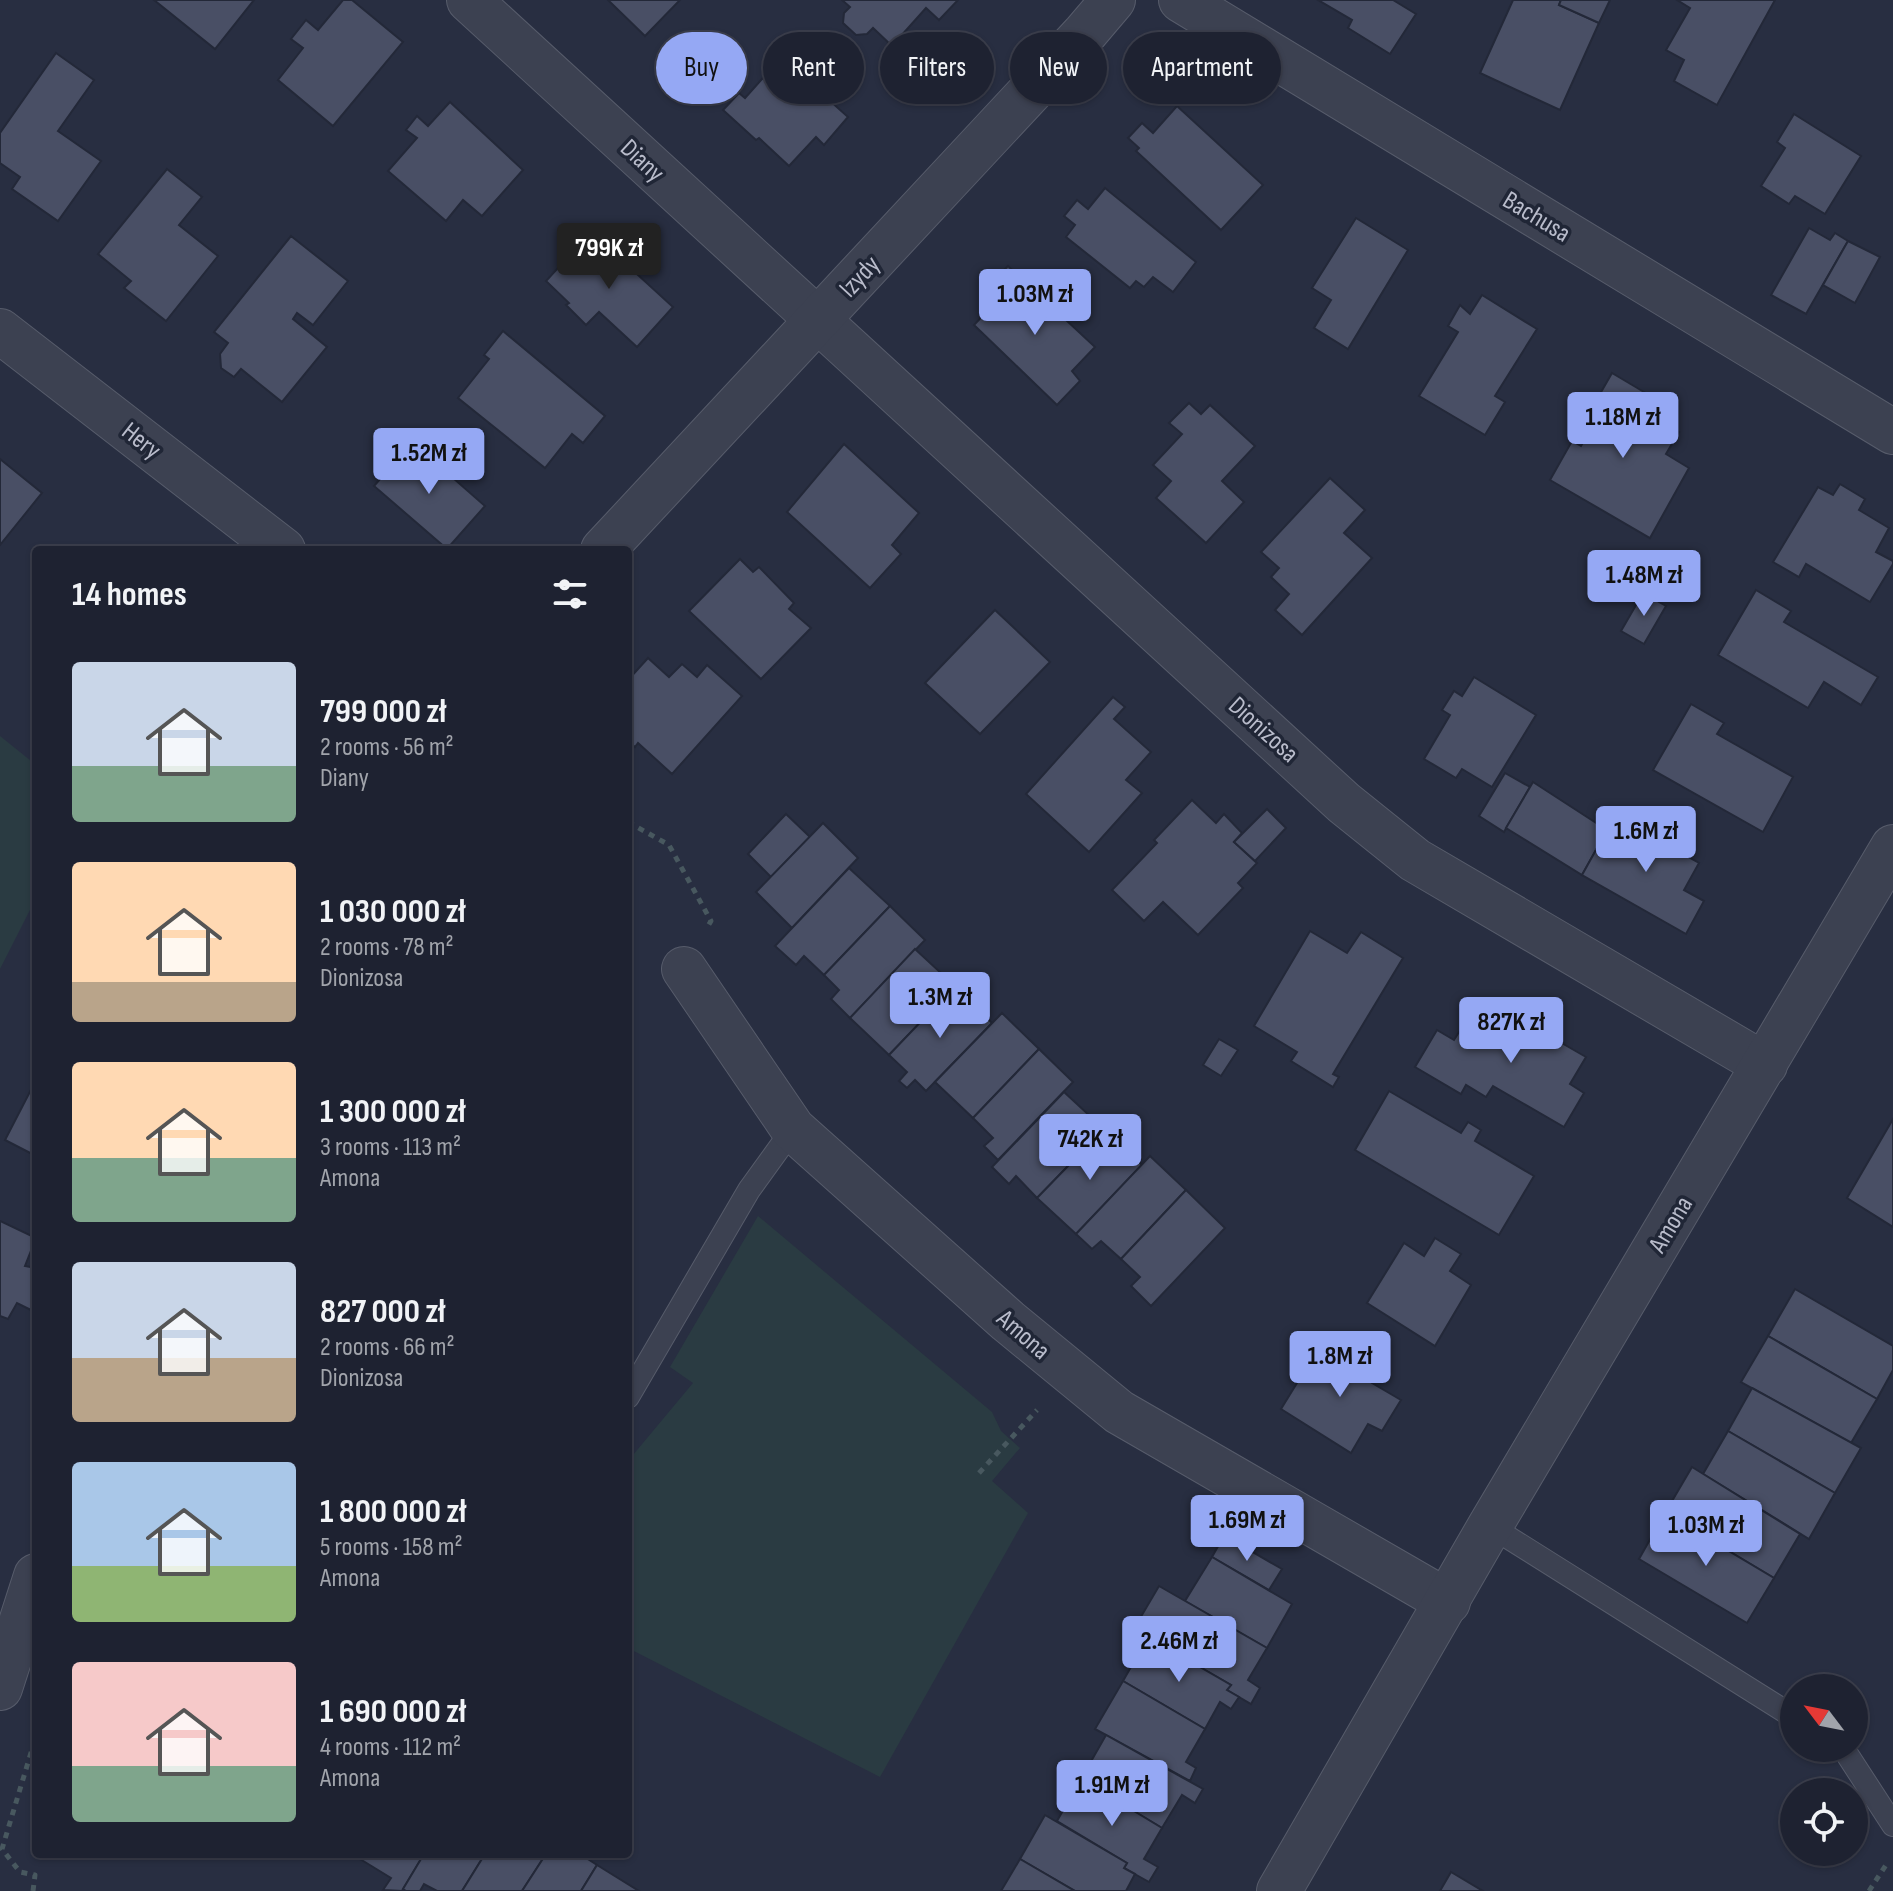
<!DOCTYPE html>
<meta charset="utf-8">
<style>
body{margin:0;font-family:"Sofia Sans Condensed",sans-serif;background:#262a39;color:#f1f3f6;height:100vh;display:flex;flex-direction:column;font-size:30px;white-space:nowrap}
*{box-sizing:border-box;margin:0}
p{font-size:26px;color:#a1a4ab}
.icon{flex:none;width:44px;height:44px;fill:none;stroke:currentColor;stroke-width:2;stroke-linecap:round;stroke-linejoin:round}
.map{position:relative;flex:1;overflow:hidden}
.drawer{position:absolute;left:32px;top:546px;width:600px;height:1312px;display:flex;flex-direction:column;background:#1e2231;border-radius:8px;box-shadow:0 2px 6px #0004,0 0 0 2px #3c3f4d}
.drawer>*{flex:none}
.hud{position:absolute;left:656px;top:32px;width:760px;height:72px;display:flex;gap:16px}
.needle{width:52px;rotate:302deg}
.fabs{position:absolute;left:1780px;top:1674px;display:grid;gap:16px}
.fabs a{display:grid;place-items:center;width:88px;height:88px;border-radius:50%;background:#1e2231;box-shadow:0 2px 6px #0004,0 0 0 2px #3c3f4d;font-size:40px}
.price{position:absolute;translate:-50% -68px;padding:0 18px;border-radius:8px;background:#95a8f4;color:#111;font-size:26px;line-height:52px;filter:drop-shadow(0 2px 4px #0008)}
.price::after{content:'';position:absolute;left:50%;top:48px;width:24px;height:18px;margin-left:-12px;background:inherit;clip-path:polygon(0 0,100% 0,50% 100%)}
.price.current{background:#222;color:#fff}
ul{padding:0;list-style:none}
li{display:flex;align-items:center;gap:24px;height:200px;padding:0 40px}
li span{display:grid;place-items:center;flex:none;width:224px;height:160px;border-radius:8px;color:#555}
li>.icon{margin-inline-start:auto}
span .icon{width:96px;height:96px;fill:#fffc;stroke-width:1}
li b{font-size:34px}
h2{display:flex;justify-content:space-between;align-items:center;height:96px;padding:0 40px;font-size:34px}
.tag{padding:0 28px;border-radius:36px;background:#1e2231;box-shadow:0 2px 6px #0004,0 0 0 2px #3c3f4d;font-size:28px;line-height:72px}
.tag.current{background:#95a8f4;color:#111}
.map>svg:first-child{display:block}
.green{fill:#2a3b42}
.building{fill:#494f65;stroke:#232838;stroke-width:2}
.lines{fill:none;stroke-linecap:round;stroke-linejoin:round}
.lane-casing{stroke:#575c6b;stroke-width:24}
.street-casing{stroke:#575c6b;stroke-width:46}
.path{stroke:#48585f;stroke-width:5;stroke-dasharray:6 6;stroke-linecap:butt}
.lane{stroke:#3c4151;stroke-width:22}
.street{stroke:#3c4151;stroke-width:44}
.labels{text-anchor:middle;stroke-width:7;stroke-linejoin:round;paint-order:stroke}
.street-label{font-size:26px;fill:#b9bccb;stroke:#202636}
</style>
<div class="map">
<svg width="1893" height="1891" viewBox="0 0 1893 1891">
<rect width="100%" height="100%" fill="#282e41"/>
<!-- green -->
<g class="green">
<path d="M 0,736 L 36,765 L 36,898 L 0,969 Z"/>
<path d="M 758,1216 L 992,1412 L 1001,1431 L 1020,1448 L 992,1481 L 1028,1513 L 880,1777 L 628,1648 L 628,1461 L 693,1383 L 670,1367 Z"/>
</g>
<!-- building -->
<g class="building">
<path d="M 154,0 L 254,0 L 215,49 Z"/>
<path d="M 343,0 L 352,0 L 403,42 L 333,126 L 278,80 L 303,48 L 291,39 L 306,20 L 318,30 Z"/>
<path d="M 608,0 L 680,0 L 645,36 Z"/>
<path d="M 842,0 L 958,0 L 939,20 L 926,8 L 892,46 L 873,28 L 867,34 L 856,35 L 843,23 L 844,13 L 850,7 Z"/>
<path d="M 1318,0 L 1393,0 L 1416,14 L 1390,54 L 1348,28 L 1352,20 Z"/>
<path d="M 1513,0 L 1561,0 L 1559,5 L 1599,23 L 1560,110 L 1480,73 Z"/>
<path d="M 1561,0 L 1610,0 L 1599,23 L 1559,5 Z"/>
<path d="M 1775,0 L 1717,105 L 1674,81 L 1684,60 L 1666,50 L 1690,8 L 1677,0 Z"/>
<path d="M 789,49 L 816,74 L 809,82 L 848,117 L 824,145 L 816,137 L 789,166 L 759,138 L 756,140 L 723,110 L 739,93 L 745,98 Z"/>
<path d="M 56,53 L 94,80 L 58,131 L 101,161 L 58,221 L 12,189 L 20,177 L 0,163 L 0,133 Z"/>
<path d="M 450,102 L 523,170 L 482,216 L 463,200 L 446,221 L 388,171 L 417,138 L 406,130 L 417,116 L 428,126 Z"/>
<path d="M 1177,106 L 1263,185 L 1221,230 L 1136,151 L 1139,148 L 1128,138 L 1142,123 L 1153,133 Z"/>
<path d="M 1794,114 L 1861,156 L 1825,214 L 1795,196 L 1789,204 L 1761,186 L 1785,148 L 1777,142 Z"/>
<path d="M 167,169 L 202,197 L 179,225 L 218,256 L 166,321 L 124,288 L 131,281 L 98,254 Z"/>
<path d="M 1105,188 L 1196,262 L 1173,292 L 1153,277 L 1144,287 L 1136,281 L 1130,288 L 1066,237 L 1075,225 L 1064,216 L 1077,200 L 1088,209 Z"/>
<path d="M 1356,218 L 1408,250 L 1348,349 L 1314,328 L 1331,300 L 1312,288 Z"/>
<path d="M 1809,228 L 1830,240 L 1835,233 L 1848,241 L 1806,314 L 1771,295 Z"/>
<path d="M 591,232 L 673,307 L 637,347 L 599,312 L 586,325 L 566,305 L 569,303 L 546,281 Z"/>
<path d="M 291,236 L 348,281 L 313,325 L 297,313 L 293,319 L 327,347 L 282,402 L 241,369 L 234,377 L 221,368 L 220,354 L 228,343 L 214,332 Z"/>
<path d="M 1848,241 L 1880,257 L 1855,303 L 1823,285 Z"/>
<path d="M 1008,266 L 1095,347 L 1072,371 L 1080,381 L 1057,405 L 974,325 L 1004,293 L 992,282 Z"/>
<path d="M 1482,295 L 1537,329 L 1495,396 L 1505,402 L 1485,435 L 1419,396 L 1458,332 L 1448,326 L 1460,305 L 1470,314 Z"/>
<path d="M 503,331 L 605,416 L 583,443 L 572,434 L 545,468 L 458,398 L 489,359 L 484,355 Z"/>
<path d="M 1612,373 L 1644,392 L 1635,407 L 1679,432 L 1666,454 L 1689,468 L 1650,538 L 1550,480 L 1572,441 L 1581,446 L 1586,437 L 1581,427 Z"/>
<path d="M 1189,403 L 1201,414 L 1210,405 L 1255,446 L 1222,481 L 1244,502 L 1206,543 L 1156,498 L 1171,481 L 1153,465 L 1182,434 L 1169,423 Z"/>
<path d="M 412,442 L 485,506 L 447,549 L 374,486 Z"/>
<path d="M 844,444 L 919,513 L 892,545 L 901,554 L 870,588 L 787,512 Z"/>
<path d="M 0,459 L 42,493 L 0,545 Z"/>
<path d="M 1330,478 L 1365,510 L 1344,533 L 1372,558 L 1302,635 L 1275,610 L 1289,594 L 1271,577 L 1279,568 L 1261,552 Z"/>
<path d="M 1840,484 L 1865,499 L 1859,510 L 1889,528 L 1876,552 L 1893,561 L 1893,564 L 1870,602 L 1806,564 L 1799,577 L 1773,562 L 1818,487 L 1833,495 Z"/>
<path d="M 740,559 L 753,572 L 759,567 L 794,603 L 789,609 L 811,628 L 761,679 L 689,611 Z"/>
<path d="M 1756,590 L 1791,611 L 1784,622 L 1878,677 L 1861,705 L 1824,682 L 1808,708 L 1718,655 Z"/>
<path d="M 1643,593 L 1666,606 L 1644,644 L 1621,631 Z"/>
<path d="M 995,610 L 1050,662 L 980,734 L 925,683 Z"/>
<path d="M 648,658 L 669,677 L 682,664 L 697,677 L 707,665 L 742,696 L 672,774 L 638,743 L 635,747 L 628,741 L 628,680 Z"/>
<path d="M 1474,677 L 1536,715 L 1492,787 L 1462,769 L 1456,778 L 1424,759 L 1450,715 L 1442,710 L 1454,691 L 1462,696 Z"/>
<path d="M 1113,697 L 1125,707 L 1114,719 L 1151,752 L 1126,780 L 1142,793 L 1089,852 L 1026,794 Z"/>
<path d="M 1691,704 L 1724,723 L 1717,734 L 1793,777 L 1763,832 L 1653,770 Z"/>
<path d="M 1505,773 L 1530,787 L 1504,832 L 1479,816 Z"/>
<path d="M 1533,782 L 1607,830 L 1582,875 L 1506,828 Z"/>
<path d="M 1192,800 L 1216,823 L 1224,814 L 1242,833 L 1234,842 L 1257,863 L 1238,883 L 1243,888 L 1198,935 L 1163,902 L 1144,921 L 1112,890 L 1157,843 L 1154,840 Z"/>
<path d="M 1267,809 L 1286,828 L 1255,861 L 1234,842 Z"/>
<path d="M 786,814 L 810,837 L 771,877 L 748,854 Z"/>
<path d="M 1615,816 L 1699,863 L 1684,890 L 1704,901 L 1686,934 L 1582,875 Z"/>
<path d="M 823,823 L 858,858 L 792,928 L 756,892 Z"/>
<path d="M 849,868 L 890,906 L 824,975 L 804,956 L 796,965 L 775,946 Z"/>
<path d="M 890,906 L 925,940 L 850,1018 L 831,999 L 839,990 L 824,975 Z"/>
<path d="M 1310,931 L 1347,953 L 1361,932 L 1403,958 L 1333,1074 L 1339,1077 L 1333,1087 L 1291,1061 L 1297,1052 L 1254,1026 Z"/>
<path d="M 915,949 L 955,986 L 889,1055 L 850,1018 Z"/>
<path d="M 955,986 L 992,1023 L 926,1091 L 915,1080 L 907,1088 L 899,1081 L 907,1072 L 889,1055 Z"/>
<path d="M 1532,1007 L 1555,1019 L 1546,1034 L 1586,1057 L 1570,1084 L 1584,1093 L 1564,1127 L 1493,1086 L 1486,1097 L 1466,1085 L 1461,1094 L 1415,1067 L 1437,1030 L 1454,1040 L 1459,1032 L 1486,1047 L 1507,1012 L 1524,1022 Z"/>
<path d="M 1002,1013 L 1039,1049 L 973,1118 L 935,1082 Z"/>
<path d="M 1219,1039 L 1238,1050 L 1221,1076 L 1203,1065 Z"/>
<path d="M 1039,1049 L 1073,1082 L 998,1160 L 984,1146 L 993,1138 L 973,1118 Z"/>
<path d="M 36,1080 L 36,1156 L 5,1140 Z"/>
<path d="M 1389,1091 L 1461,1133 L 1468,1122 L 1481,1130 L 1475,1141 L 1534,1176 L 1499,1235 L 1355,1150 Z"/>
<path d="M 1064,1092 L 1104,1129 L 1037,1198 L 1016,1176 L 1009,1184 L 992,1167 Z"/>
<path d="M 1893,1119 L 1893,1227 L 1847,1198 Z"/>
<path d="M 1104,1129 L 1142,1165 L 1076,1234 L 1037,1198 Z"/>
<path d="M 1150,1156 L 1186,1190 L 1121,1259 L 1101,1241 L 1092,1249 L 1076,1234 Z"/>
<path d="M 1186,1190 L 1225,1228 L 1151,1306 L 1131,1286 L 1140,1277 L 1121,1259 Z"/>
<path d="M 0,1221 L 36,1238 L 25,1266 L 36,1268 L 36,1309 L 35,1312 L 17,1303 L 8,1319 L 0,1316 Z"/>
<path d="M 1435,1238 L 1461,1254 L 1450,1271 L 1471,1285 L 1435,1346 L 1367,1303 L 1404,1243 L 1424,1256 Z"/>
<path d="M 1795,1289 L 1893,1346 L 1893,1370 L 1877,1399 L 1768,1336 Z"/>
<path d="M 1768,1336 L 1877,1399 L 1851,1443 L 1741,1382 Z"/>
<path d="M 1321,1344 L 1359,1368 L 1366,1357 L 1382,1368 L 1372,1383 L 1401,1400 L 1382,1431 L 1368,1424 L 1351,1453 L 1281,1409 Z"/>
<path d="M 1752,1388 L 1861,1448 L 1835,1493 L 1728,1431 Z"/>
<path d="M 1728,1431 L 1835,1493 L 1809,1539 L 1703,1474 Z"/>
<path d="M 1692,1467 L 1800,1534 L 1774,1578 L 1665,1513 Z"/>
<path d="M 1665,1513 L 1774,1578 L 1747,1623 L 1639,1559 Z"/>
<path d="M 1230,1539 L 1282,1569 L 1269,1590 L 1212,1557 L 1221,1541 Z"/>
<path d="M 1212,1557 L 1292,1604 L 1267,1648 L 1185,1601 Z"/>
<path d="M 1159,1586 L 1267,1648 L 1248,1680 L 1260,1688 L 1251,1704 L 1227,1690 L 1231,1685 L 1148,1637 L 1154,1628 L 1139,1620 Z"/>
<path d="M 1148,1637 L 1231,1685 L 1227,1690 L 1239,1697 L 1231,1709 L 1220,1702 L 1205,1729 L 1123,1681 Z"/>
<path d="M 1123,1681 L 1205,1729 L 1186,1762 L 1196,1768 L 1190,1781 L 1095,1729 Z"/>
<path d="M 1106,1735 L 1203,1789 L 1195,1803 L 1182,1795 L 1162,1828 L 1081,1779 Z"/>
<path d="M 1081,1779 L 1162,1828 L 1144,1859 L 1158,1867 L 1149,1882 L 1124,1868 L 1127,1863 L 1057,1821 Z"/>
<path d="M 1045,1815 L 1127,1863 L 1124,1868 L 1135,1874 L 1126,1891 L 1075,1891 L 1020,1859 Z"/>
<path d="M 363,1854 L 424,1854 L 402,1891 L 383,1890 L 391,1878 L 360,1859 Z"/>
<path d="M 424,1854 L 485,1854 L 462,1891 L 437,1891 L 424,1884 L 420,1891 L 406,1891 L 403,1889 Z"/>
<path d="M 485,1854 L 546,1854 L 522,1891 L 462,1891 Z"/>
<path d="M 546,1854 L 580,1854 L 597,1865 L 581,1891 L 522,1891 Z"/>
<path d="M 1020,1859 L 1075,1891 L 1001,1891 Z"/>
<path d="M 597,1865 L 639,1891 L 581,1891 Z"/>
<path d="M 1451,1872 L 1483,1891 L 1440,1891 Z"/>
</g>
<g class="lines">
<defs>
<g id="lane">
<path d="M 628,1397 L 749,1190 L 793,1129"/>
<path d="M 1490,1526 L 1794,1717"/>
<path d="M 1843,1748 L 1893,1825"/>
</g>
<g id="street">
<path d="M 469,0 L 1344,803 L 1415,860 L 1765,1065"/>
<path d="M 1181,0 L 1893,432"/>
<path d="M 0,331 L 283,550"/>
<path d="M 603,550 L 1085,33 L 1113,0"/>
<path d="M 684,969 L 793,1129 L 1008,1321 L 1119,1412 L 1448,1602"/>
<path d="M 0,1688 L 36,1576"/>
<path d="M 1279,1891 L 1490,1526 L 1893,847"/>
</g>
</defs>
<!-- lane casing -->
<use href="#lane" class="lane-casing"/>
<!-- street casing -->
<use href="#street" class="street-casing"/>
<!-- path -->
<g class="path">
<path d="M 628,822 L 669,845 L 711,921 L 708,926"/>
<path d="M 979,1473 L 1037,1410"/>
<path d="M 33,1891 L 35,1875 L 20,1872 L 2,1849 L 36,1736"/>
<path d="M 1869,1891 L 1886,1865"/>
</g>
<!-- lane -->
<use href="#lane" class="lane"/>
<!-- street -->
<use href="#street" class="street"/>
</g>
<g class="labels">
<!-- street labels -->
<g class="street-label">
<text transform="translate(643 160) rotate(43)" y="9">Diany</text>
<text transform="translate(1537 216) rotate(31)" y="9">Bachusa</text>
<text transform="translate(859 276) rotate(-47)" y="9">Izydy</text>
<text transform="translate(142 440) rotate(38)" y="9">Hery</text>
<text transform="translate(1264 729) rotate(42)" y="9">Dionizosa</text>
<text transform="translate(1670 1224) rotate(-59)" y="9">Amona</text>
<text transform="translate(1024 1334) rotate(41)" y="9">Amona</text>
</g>
</g>
</svg>
<div class="fabs">
<a><svg class="needle" viewBox="-14 -14 28 28"><path d="M0-13l5 13h-10z" fill="#e53935"/><path d="M0 13l5-13h-10z" fill="#a1a4ab"/></svg></a>
<a><svg class="icon" aria-label="locate" viewBox="0 0 24 24"><circle cx="12" cy="12" r="6"/><path d="M12 2v4M12 18v4M2 12h4M18 12h4"/></svg></a>
</div>
<b class="price current" style="left:609px;top:291px">799K zł</b>
<b class="price" style="left:1035px;top:337px">1.03M zł</b>
<b class="price" style="left:1623px;top:460px">1.18M zł</b>
<b class="price" style="left:429px;top:496px">1.52M zł</b>
<b class="price" style="left:1644px;top:618px">1.48M zł</b>
<b class="price" style="left:1646px;top:874px">1.6M zł</b>
<b class="price" style="left:940px;top:1040px">1.3M zł</b>
<b class="price" style="left:1511px;top:1065px">827K zł</b>
<b class="price" style="left:1090px;top:1182px">742K zł</b>
<b class="price" style="left:1340px;top:1399px">1.8M zł</b>
<b class="price" style="left:1247px;top:1563px">1.69M zł</b>
<b class="price" style="left:1706px;top:1568px">1.03M zł</b>
<b class="price" style="left:1179px;top:1684px">2.46M zł</b>
<b class="price" style="left:1112px;top:1828px">1.91M zł</b>
<div class="hud">
<a class="tag current">Buy</a>
<a class="tag">Rent</a>
<a class="tag">Filters</a>
<a class="tag">New</a>
<a class="tag">Apartment</a>
</div>
<section class="drawer">
<h2>14 homes<svg class="icon" aria-label="filters" viewBox="0 0 24 24"><path d="M4 7h16M4 17h16"/><circle cx="9" cy="7" r="2"/><circle cx="15" cy="17" r="2"/></svg></h2>
<ul>
<li><span style="background:linear-gradient(#c9d6e8 65%,#7fa58c 0)"><svg class="icon" aria-label="home" viewBox="0 0 24 24"><path d="M3 11l9-7 9 7M6 9v11h12V9"/></svg></span><div><b>799 000 zł</b><p>2 rooms · 56 m²</p><p>Diany</p></div></li>
<li><span style="background:linear-gradient(#ffd9b3 75%,#b9a48a 0)"><svg class="icon" aria-label="home" viewBox="0 0 24 24"><path d="M3 11l9-7 9 7M6 9v11h12V9"/></svg></span><div><b>1 030 000 zł</b><p>2 rooms · 78 m²</p><p>Dionizosa</p></div></li>
<li><span style="background:linear-gradient(#ffd9b3 60%,#7fa58c 0)"><svg class="icon" aria-label="home" viewBox="0 0 24 24"><path d="M3 11l9-7 9 7M6 9v11h12V9"/></svg></span><div><b>1 300 000 zł</b><p>3 rooms · 113 m²</p><p>Amona</p></div></li>
<li><span style="background:linear-gradient(#c9d6e8 60%,#b9a48a 0)"><svg class="icon" aria-label="home" viewBox="0 0 24 24"><path d="M3 11l9-7 9 7M6 9v11h12V9"/></svg></span><div><b>827 000 zł</b><p>2 rooms · 66 m²</p><p>Dionizosa</p></div></li>
<li><span style="background:linear-gradient(#a9c7e8 65%,#8fb573 0)"><svg class="icon" aria-label="home" viewBox="0 0 24 24"><path d="M3 11l9-7 9 7M6 9v11h12V9"/></svg></span><div><b>1 800 000 zł</b><p>5 rooms · 158 m²</p><p>Amona</p></div></li>
<li><span style="background:linear-gradient(#f6c9c9 65%,#7fa58c 0)"><svg class="icon" aria-label="home" viewBox="0 0 24 24"><path d="M3 11l9-7 9 7M6 9v11h12V9"/></svg></span><div><b>1 690 000 zł</b><p>4 rooms · 112 m²</p><p>Amona</p></div></li>
</ul>
</section>
</div>
